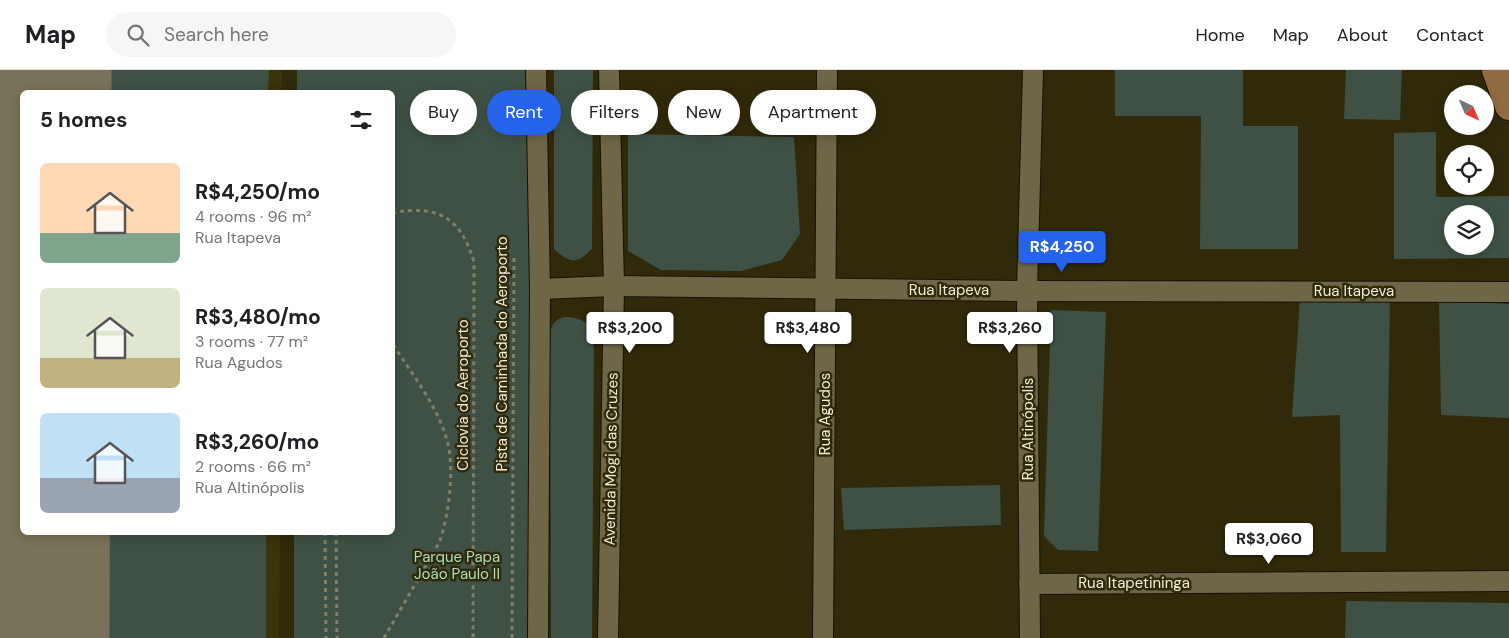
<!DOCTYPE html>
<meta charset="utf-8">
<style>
body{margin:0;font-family:"DM Sans",sans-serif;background:#f6f6f6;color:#202124;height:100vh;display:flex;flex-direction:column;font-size:19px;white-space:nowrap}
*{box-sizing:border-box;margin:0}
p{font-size:16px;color:#757577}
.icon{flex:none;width:28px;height:28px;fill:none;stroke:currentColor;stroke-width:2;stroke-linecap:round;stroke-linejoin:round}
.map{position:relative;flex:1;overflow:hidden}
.panel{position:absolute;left:20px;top:20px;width:375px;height:445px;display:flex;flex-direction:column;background:#fff;border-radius:8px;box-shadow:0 2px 12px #0003}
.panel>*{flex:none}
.top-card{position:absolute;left:410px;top:20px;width:475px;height:45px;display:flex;gap:10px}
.needle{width:32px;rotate:136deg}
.buttons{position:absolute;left:1444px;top:15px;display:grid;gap:10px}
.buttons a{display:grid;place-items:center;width:50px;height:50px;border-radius:50%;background:#fff;box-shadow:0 2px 12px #0003;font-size:25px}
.price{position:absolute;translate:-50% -42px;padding:0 11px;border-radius:5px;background:#fff;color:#222;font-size:16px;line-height:32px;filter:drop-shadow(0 1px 2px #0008)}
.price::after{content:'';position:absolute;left:50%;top:30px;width:15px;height:11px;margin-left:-8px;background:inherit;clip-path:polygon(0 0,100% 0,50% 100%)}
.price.active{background:#2563eb;color:#fff}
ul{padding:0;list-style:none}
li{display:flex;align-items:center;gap:15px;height:125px;padding:0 20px}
li span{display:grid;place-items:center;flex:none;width:140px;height:100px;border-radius:8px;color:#555}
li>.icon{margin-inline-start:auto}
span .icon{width:60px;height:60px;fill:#fffc;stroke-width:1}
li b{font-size:21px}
h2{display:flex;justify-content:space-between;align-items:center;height:60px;padding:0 20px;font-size:21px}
.pill{padding:0 18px;border-radius:22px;background:#fff;box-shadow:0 2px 12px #0003;font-size:18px;line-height:45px}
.pill.active{background:#2563eb;color:#fff}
header{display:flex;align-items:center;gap:30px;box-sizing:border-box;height:70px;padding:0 25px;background:#fff;border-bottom:1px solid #e0e0e0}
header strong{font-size:24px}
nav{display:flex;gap:28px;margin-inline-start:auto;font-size:18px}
.search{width:350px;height:45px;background:#f6f6f6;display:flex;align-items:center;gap:12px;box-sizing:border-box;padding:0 18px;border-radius:28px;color:#757577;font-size:19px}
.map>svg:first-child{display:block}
.built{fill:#3b330a}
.green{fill:#3f5145;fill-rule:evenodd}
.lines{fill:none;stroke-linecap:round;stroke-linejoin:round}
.runway{stroke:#787358;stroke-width:179}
.minor-casing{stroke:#171200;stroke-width:22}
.secondary-casing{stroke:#171200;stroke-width:30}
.path{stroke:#837e64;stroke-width:3;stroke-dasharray:4 4;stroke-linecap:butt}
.minor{stroke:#6e6747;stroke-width:20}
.secondary{stroke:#936b40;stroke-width:28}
.labels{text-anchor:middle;stroke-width:5;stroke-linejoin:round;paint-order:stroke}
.street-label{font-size:15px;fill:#f0edda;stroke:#302a0a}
.park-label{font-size:15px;fill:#aadfbd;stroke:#302a0a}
</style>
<header>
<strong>Map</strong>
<div class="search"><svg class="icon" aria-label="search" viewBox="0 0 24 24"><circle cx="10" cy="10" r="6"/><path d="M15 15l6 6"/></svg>Search here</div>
<nav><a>Home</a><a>Map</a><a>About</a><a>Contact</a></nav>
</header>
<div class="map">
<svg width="1509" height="568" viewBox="0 0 1509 568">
<rect width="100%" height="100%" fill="#302a0a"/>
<!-- built -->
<path class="built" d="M 0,0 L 282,0 L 282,22 L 22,22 L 22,462 L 280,463 L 279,568 L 0,568 Z"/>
<!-- green -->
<g class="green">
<path d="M 65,0 L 269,0 L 268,22 L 65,22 Z"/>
<path d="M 297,0 L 529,0 L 529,568 L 294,568 L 294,463 L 392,462 L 392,22 L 297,22 Z"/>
<path d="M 554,0 L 593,0 L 592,179 C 576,195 570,193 554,179 Z"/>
<path d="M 1115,0 L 1243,0 L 1243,56 L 1298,56 L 1298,179 L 1200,179 L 1201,46 L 1115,46 Z"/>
<path d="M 1346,0 L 1402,0 L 1400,50 L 1344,49 Z"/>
<path d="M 1436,62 L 1436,127 L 1509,126 L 1509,188 L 1394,189 L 1394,63 ZM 1452,144 L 1485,144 L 1485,176 L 1452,176 Z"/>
<path d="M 628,64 L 794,67 L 800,164 L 782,190 L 741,201 L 661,200 L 628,181 Z"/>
<path d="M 1300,229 L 1390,229 L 1386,482 L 1341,482 L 1340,345 L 1292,347 Z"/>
<path d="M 1439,230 L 1509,234 L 1509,348 L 1441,345 Z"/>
<path d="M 1051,240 L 1106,242 L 1098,481 L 1058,480 L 1044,466 Z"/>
<path d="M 564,247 C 581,247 589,252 594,268 L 592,568 L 551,568 L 550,265 C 551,255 554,250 564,247 Z"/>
<path d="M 1000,415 L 1001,455 L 844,460 L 841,418 Z"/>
<path d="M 63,463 L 266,463 L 266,568 L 62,568 Z"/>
<path d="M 1346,531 L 1509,533 L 1509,568 L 1345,568 Z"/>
</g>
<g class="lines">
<!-- runway -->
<path class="runway" d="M 20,568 L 22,0"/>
<defs>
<g id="minor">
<path d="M 536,0 L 540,219 L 538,568"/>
<path d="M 540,219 L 614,216 L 1027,221 L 1509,222"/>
<path d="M 1029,514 L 1509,511"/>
<path d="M 608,568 L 614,216 L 609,0"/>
<path d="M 823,568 L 827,0"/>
<path d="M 1030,568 L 1027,221 L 1033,0"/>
</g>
<path id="secondary" d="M 1496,0 L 1509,36"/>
</defs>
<!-- minor casing -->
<use href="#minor" class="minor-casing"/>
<!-- secondary casing -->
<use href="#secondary" class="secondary-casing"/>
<!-- path -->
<g class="path">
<path d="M 392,143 C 438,134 461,148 474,192 L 473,568"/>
<path d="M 325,462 L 326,568"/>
<path d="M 336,462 L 337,568"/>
<path d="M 384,568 L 439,473 C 449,446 455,398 447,370 C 437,335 412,304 392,273"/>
<path d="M 512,568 L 514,186"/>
</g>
<!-- minor -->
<use href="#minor" class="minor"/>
<!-- secondary -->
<use href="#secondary" class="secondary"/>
</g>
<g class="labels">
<!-- street labels -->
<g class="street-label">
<text x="949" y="225">Rua Itapeva</text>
<text x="1354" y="226">Rua Itapeva</text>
<text transform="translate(502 284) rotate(-90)" y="5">Pista de Caminhada do Aeroporto</text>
<text transform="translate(463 325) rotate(-90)" y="5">Ciclovia do Aeroporto</text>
<text transform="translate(825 344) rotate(-90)" y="5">Rua Agudos</text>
<text transform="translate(1028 359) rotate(-90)" y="5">Rua Altinópolis</text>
<text transform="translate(611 389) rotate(-89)" y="5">Avenida Mogi das Cruzes</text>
<text x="1134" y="518">Rua Itapetininga</text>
</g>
<!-- park labels -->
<g class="park-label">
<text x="457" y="492">Parque Papa<tspan x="457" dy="17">João Paulo II</tspan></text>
</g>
</g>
</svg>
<div class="buttons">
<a><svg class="needle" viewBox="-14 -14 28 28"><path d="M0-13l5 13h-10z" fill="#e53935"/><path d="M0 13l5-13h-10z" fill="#757577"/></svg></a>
<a><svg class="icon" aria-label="locate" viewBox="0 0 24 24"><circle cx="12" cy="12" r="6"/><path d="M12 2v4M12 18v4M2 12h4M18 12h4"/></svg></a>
<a><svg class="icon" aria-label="layers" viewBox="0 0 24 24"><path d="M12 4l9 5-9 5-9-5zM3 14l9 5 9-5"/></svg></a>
</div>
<b class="price active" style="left:1062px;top:203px">R$4,250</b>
<b class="price" style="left:630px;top:284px">R$3,200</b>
<b class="price" style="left:808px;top:284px">R$3,480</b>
<b class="price" style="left:1010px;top:284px">R$3,260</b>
<b class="price" style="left:1269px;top:495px">R$3,060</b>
<div class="top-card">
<a class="pill">Buy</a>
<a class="pill active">Rent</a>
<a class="pill">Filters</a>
<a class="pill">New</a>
<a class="pill">Apartment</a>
</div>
<section class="panel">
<h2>5 homes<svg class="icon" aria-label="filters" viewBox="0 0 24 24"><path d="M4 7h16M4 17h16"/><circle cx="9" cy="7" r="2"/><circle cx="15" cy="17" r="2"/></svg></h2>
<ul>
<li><span style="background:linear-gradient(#ffd9b3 70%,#7fa58c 0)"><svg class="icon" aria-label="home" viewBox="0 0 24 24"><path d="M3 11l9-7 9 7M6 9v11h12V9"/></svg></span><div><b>R$4,250/mo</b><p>4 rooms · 96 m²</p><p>Rua Itapeva</p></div></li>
<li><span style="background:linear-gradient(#dfe7d0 70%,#c2b280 0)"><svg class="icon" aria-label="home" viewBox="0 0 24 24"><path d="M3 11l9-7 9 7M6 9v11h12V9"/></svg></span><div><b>R$3,480/mo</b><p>3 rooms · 77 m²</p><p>Rua Agudos</p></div></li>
<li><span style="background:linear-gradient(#bfe0f5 65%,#9aa5b1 0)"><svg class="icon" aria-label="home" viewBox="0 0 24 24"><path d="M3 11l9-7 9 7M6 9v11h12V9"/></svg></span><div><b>R$3,260/mo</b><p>2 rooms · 66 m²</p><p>Rua Altinópolis</p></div></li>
</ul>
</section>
</div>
